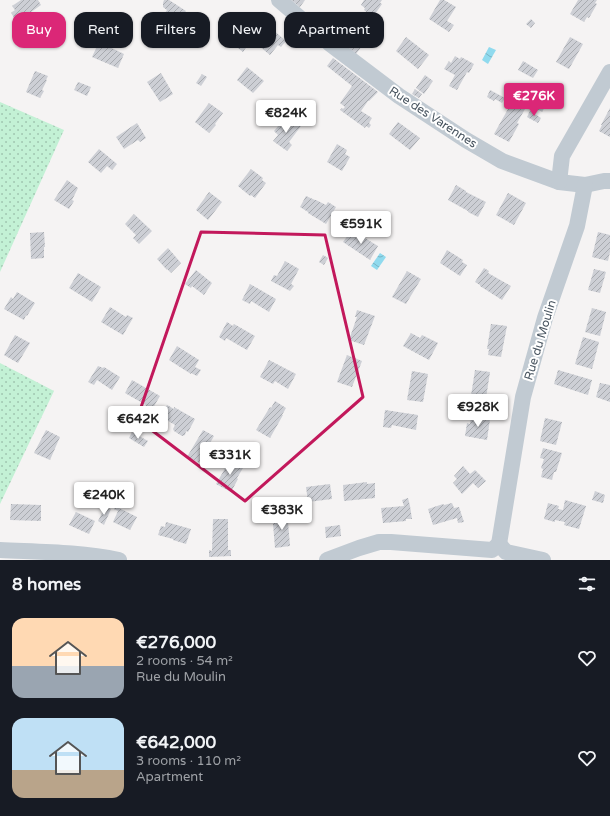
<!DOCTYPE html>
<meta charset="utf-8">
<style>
body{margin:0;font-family:"Varela Round",sans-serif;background:#242831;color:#f1f3f6;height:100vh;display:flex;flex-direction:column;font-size:15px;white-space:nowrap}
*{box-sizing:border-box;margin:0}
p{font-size:13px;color:#9ea1a6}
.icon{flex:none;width:22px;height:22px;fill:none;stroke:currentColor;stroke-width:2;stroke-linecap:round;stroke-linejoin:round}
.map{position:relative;height:560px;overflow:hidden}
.details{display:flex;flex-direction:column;background:#171b24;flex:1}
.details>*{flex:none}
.guide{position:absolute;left:12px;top:12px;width:400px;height:36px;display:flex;gap:8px}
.price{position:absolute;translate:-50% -34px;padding:0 9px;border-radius:4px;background:#fff;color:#222;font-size:13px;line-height:26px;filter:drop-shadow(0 1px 2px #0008)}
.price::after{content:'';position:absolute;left:50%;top:24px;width:12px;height:9px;margin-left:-6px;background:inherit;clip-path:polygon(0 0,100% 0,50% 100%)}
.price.current{background:#db2777;color:#fff}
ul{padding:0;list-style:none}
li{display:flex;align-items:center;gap:12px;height:100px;padding:0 12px}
li span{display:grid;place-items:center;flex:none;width:112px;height:80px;border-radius:12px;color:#555}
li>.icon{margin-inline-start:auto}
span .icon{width:48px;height:48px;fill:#fffc;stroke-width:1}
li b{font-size:17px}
h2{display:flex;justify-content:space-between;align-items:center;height:48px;padding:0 12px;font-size:17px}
.tag{padding:0 14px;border-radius:12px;background:#171b24;box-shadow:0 1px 3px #0004;font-size:14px;line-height:36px}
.tag.current{background:#db2777;color:#fff}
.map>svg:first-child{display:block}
.garden{fill:url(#garden-dots)}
.water{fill:url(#water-waves)}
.building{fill:url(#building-hatch)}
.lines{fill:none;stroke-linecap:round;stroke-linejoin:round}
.minor{stroke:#c1cad2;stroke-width:16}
.marked{fill:none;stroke:#c2185b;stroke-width:3;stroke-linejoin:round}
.labels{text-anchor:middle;stroke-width:4;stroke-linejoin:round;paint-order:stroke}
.street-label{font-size:12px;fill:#4a5661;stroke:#fff}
</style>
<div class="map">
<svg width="610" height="560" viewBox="0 0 610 560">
<defs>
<pattern id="garden-dots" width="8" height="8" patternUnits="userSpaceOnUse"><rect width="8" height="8" fill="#c3f1d5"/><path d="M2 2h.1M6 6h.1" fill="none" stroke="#a0c6b0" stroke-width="1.8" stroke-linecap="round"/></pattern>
<pattern id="water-waves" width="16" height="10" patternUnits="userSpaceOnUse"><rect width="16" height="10" fill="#90daee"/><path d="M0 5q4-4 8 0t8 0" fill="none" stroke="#78b4c4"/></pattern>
<pattern id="building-hatch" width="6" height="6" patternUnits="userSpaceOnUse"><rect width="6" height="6" fill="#cdcfd5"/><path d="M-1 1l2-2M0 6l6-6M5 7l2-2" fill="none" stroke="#a8abb0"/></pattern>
</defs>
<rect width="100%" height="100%" fill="#f5f3f3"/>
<!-- garden -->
<g class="garden">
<path d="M 0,102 L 64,130 L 0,272 Z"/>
<path d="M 0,363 L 54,391 L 0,504 Z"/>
</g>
<!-- water -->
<g class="water">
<path d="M 489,47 L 496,50 L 488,64 L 482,60 Z"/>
<path d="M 380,253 L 386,257 L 377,270 L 371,266 Z"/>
</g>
<!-- building -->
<g class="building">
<path d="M 21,0 L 38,0 L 41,5 L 17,22 L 11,13 L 15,10 L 12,6 Z"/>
<path d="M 164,0 L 169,0 L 186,11 L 171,32 L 162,27 L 165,22 L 161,19 L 167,10 L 163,7 L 163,3 Z"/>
<path d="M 291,0 L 305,0 L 300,7 Z"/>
<path d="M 364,0 L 382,0 L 380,3 L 382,4 L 373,17 L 364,10 L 365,8 L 361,5 Z"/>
<path d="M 440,0 L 444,0 L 456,7 L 447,21 L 454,25 L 449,32 L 429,19 Z"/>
<path d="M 578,0 L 597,0 L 595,3 L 597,4 L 589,18 L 587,17 L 584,22 L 570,14 Z"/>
<path d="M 329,19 L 362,46 L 356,54 L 323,27 Z"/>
<path d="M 531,19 L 535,23 L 531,28 L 526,24 Z"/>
<path d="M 272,29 L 286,41 L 281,47 L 278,45 L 270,55 L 259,46 Z"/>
<path d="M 406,37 L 429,55 L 418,69 L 396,51 Z"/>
<path d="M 570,37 L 583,44 L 569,69 L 556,62 Z"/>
<path d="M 238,39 L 247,46 L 243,52 L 234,45 Z"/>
<path d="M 99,42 L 124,54 L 118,68 L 92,57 Z"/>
<path d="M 455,56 L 460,59 L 461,57 L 474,64 L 469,73 L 467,72 L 457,90 L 449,86 L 455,75 L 444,69 L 449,61 L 451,63 Z"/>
<path d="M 333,58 L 378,92 L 369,101 L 368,101 L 361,111 L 372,118 L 369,123 L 371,125 L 369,128 L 366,126 L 365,128 L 340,110 L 342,108 L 343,109 L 345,107 L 340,103 L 352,86 L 327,66 Z"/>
<path d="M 523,61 L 538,70 L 533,78 L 518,70 Z"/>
<path d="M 247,67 L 264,81 L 253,93 L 237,80 Z"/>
<path d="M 35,71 L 48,76 L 46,80 L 47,80 L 42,90 L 44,91 L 40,98 L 26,92 Z"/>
<path d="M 161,73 L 173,94 L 160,102 L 147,82 Z"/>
<path d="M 202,74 L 207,77 L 201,86 L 196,83 Z"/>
<path d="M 425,75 L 433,81 L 424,94 L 416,88 Z"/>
<path d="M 78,82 L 91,87 L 87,96 L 74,90 Z"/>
<path d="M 541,85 L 555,92 L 549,103 L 547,103 L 542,112 L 526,102 L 532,91 L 536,93 Z"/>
<path d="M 415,89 L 422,94 L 419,98 L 412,94 Z"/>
<path d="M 490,90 L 505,98 L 502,103 L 495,99 L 494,101 L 487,97 Z"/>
<path d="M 512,102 L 525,109 L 517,123 L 519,124 L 509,142 L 494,134 Z"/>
<path d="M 209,103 L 223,113 L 215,124 L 216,125 L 209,133 L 195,122 Z"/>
<path d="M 610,108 L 610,137 L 599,131 L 602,125 L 601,125 Z"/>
<path d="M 530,111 L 541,118 L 538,123 L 527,117 Z"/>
<path d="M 290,118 L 301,126 L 289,142 L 292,145 L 287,151 L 273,141 L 278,135 L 274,131 L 279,125 L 283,127 Z"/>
<path d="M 398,122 L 420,138 L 410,150 L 389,134 Z"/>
<path d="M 137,123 L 146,138 L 140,142 L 138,140 L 124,149 L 116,137 Z"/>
<path d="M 337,144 L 347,150 L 345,154 L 350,157 L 342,171 L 327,162 Z"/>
<path d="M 99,149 L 117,164 L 112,170 L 107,166 L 101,173 L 88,162 Z"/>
<path d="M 251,169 L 263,178 L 262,180 L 266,183 L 255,198 L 251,195 L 250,196 L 238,186 Z"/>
<path d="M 67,180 L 78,188 L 72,200 L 74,201 L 69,209 L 54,200 Z"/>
<path d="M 456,185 L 466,191 L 466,192 L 486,202 L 478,217 L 468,212 L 468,211 L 448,200 Z"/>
<path d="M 209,192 L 222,202 L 208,220 L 196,210 Z"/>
<path d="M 508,193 L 526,203 L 514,225 L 496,215 Z"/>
<path d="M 306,196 L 315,200 L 316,200 L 326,205 L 328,202 L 336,207 L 326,224 L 308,213 L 308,212 L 300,207 Z"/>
<path d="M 134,214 L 152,231 L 139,244 L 133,238 L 136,235 L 125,224 Z"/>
<path d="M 351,231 L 359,236 L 360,235 L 378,246 L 370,260 L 343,242 Z"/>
<path d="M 44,232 L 45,247 L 44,247 L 44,258 L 31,259 L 30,233 Z"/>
<path d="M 598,232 L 610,235 L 610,252 L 608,261 L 592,257 Z"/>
<path d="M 168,248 L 181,263 L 171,273 L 167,269 L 167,270 L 157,259 Z"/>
<path d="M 447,250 L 463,260 L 462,262 L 467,265 L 460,276 L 440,263 Z"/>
<path d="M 323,255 L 328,258 L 324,265 L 319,262 Z"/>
<path d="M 285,261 L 299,269 L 291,284 L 294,286 L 290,291 L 271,281 L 274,275 L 277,276 Z"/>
<path d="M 484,268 L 489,271 L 488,273 L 511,286 L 502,300 L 480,286 L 480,285 L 475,282 Z"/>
<path d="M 594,269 L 606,272 L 600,293 L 588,290 Z"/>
<path d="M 196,270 L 212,283 L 204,295 L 192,286 L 191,288 L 185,284 Z"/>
<path d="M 407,271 L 421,279 L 406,304 L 392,297 Z"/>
<path d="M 78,273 L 101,287 L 92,302 L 69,288 Z"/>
<path d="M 250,284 L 276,299 L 269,312 L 251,301 L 250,304 L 242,300 Z"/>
<path d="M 17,292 L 35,303 L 27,316 L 26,315 L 24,320 L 4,309 L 11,297 L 13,299 Z"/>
<path d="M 110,307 L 126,317 L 127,315 L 133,318 L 123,335 L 101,322 Z"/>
<path d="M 592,308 L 606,312 L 600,336 L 585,332 Z"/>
<path d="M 357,310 L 375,316 L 364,345 L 349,340 L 357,317 L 355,317 Z"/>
<path d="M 227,322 L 233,326 L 234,324 L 255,336 L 247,350 L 226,338 L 225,341 L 219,337 Z"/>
<path d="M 491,324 L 507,326 L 501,357 L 488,355 L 489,349 L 487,349 Z"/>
<path d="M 411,333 L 420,338 L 422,335 L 438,343 L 429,360 L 403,346 Z"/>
<path d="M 15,335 L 30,343 L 18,363 L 4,355 Z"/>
<path d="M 583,337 L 599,342 L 592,369 L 575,364 Z"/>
<path d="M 177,346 L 199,360 L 195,367 L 201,370 L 197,376 L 191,373 L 191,374 L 169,360 Z"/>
<path d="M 347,355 L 362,361 L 352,387 L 337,382 Z"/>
<path d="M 269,360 L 296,374 L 288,389 L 275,381 L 273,384 L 260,377 Z"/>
<path d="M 98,366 L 103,368 L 104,367 L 120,377 L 112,390 L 97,380 L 94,385 L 88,382 Z"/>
<path d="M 475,370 L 490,372 L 485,405 L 470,402 Z"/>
<path d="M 558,370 L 592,380 L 588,395 L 554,384 Z"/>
<path d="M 412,371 L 428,374 L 423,402 L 407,400 Z"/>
<path d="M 132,380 L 160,396 L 150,413 L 144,409 L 146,405 L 125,393 Z"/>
<path d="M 600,383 L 610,385 L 610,402 L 596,397 Z"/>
<path d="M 275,401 L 286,408 L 282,415 L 283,415 L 270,438 L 256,430 L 270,407 L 271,408 Z"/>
<path d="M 167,405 L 174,409 L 174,407 L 195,419 L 188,432 L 186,431 L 185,435 L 182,436 L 174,431 L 173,429 L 175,425 L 160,416 Z"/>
<path d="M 385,410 L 418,415 L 416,430 L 392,425 L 391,428 L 383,427 Z"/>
<path d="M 471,417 L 490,419 L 487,440 L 465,436 L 467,423 L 470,424 Z"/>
<path d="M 545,418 L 562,422 L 556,445 L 540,441 Z"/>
<path d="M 46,430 L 60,437 L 50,460 L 34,453 Z"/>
<path d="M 203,430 L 214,436 L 209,445 L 218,451 L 210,465 L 200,460 L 199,463 L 187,457 Z"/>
<path d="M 132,432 L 148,441 L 144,447 L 129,438 Z"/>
<path d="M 543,448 L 562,453 L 556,472 L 554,472 L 552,480 L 541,477 L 543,469 L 541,468 L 544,459 L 540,458 Z"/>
<path d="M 230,460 L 243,468 L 237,478 L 238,479 L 231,492 L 216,484 Z"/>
<path d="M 463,466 L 470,474 L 475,470 L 486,481 L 478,488 L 473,483 L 462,494 L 453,483 L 457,479 L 454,476 Z"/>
<path d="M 367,482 L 367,484 L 375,483 L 375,498 L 344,501 L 343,485 Z"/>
<path d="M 330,484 L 332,499 L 308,502 L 306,487 Z"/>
<path d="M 595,491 L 605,495 L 603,503 L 592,500 Z"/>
<path d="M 408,498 L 410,506 L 412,519 L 406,519 L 406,521 L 383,523 L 381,508 L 404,506 L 402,500 Z"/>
<path d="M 565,500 L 586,506 L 579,529 L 564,525 L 565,522 L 555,520 L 555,522 L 544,519 L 548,503 L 559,506 L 558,509 L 563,510 Z"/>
<path d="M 452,503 L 454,508 L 459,507 L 464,522 L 458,523 L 457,518 L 433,525 L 428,509 L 443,504 L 444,505 Z"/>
<path d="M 11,504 L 41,505 L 41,521 L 10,520 Z"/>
<path d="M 116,505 L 120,506 L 119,508 L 137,517 L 130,530 L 113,522 L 118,511 L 114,509 Z"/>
<path d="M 105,507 L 111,509 L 104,525 L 98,521 Z"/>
<path d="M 76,512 L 95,521 L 89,534 L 69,525 Z"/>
<path d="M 289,515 L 290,521 L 288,522 L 290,546 L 275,548 L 273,524 L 274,523 L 274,517 Z"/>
<path d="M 213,519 L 228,519 L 228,550 L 231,550 L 231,556 L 209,557 L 209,550 L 212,551 Z"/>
<path d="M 166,522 L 191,529 L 186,544 L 173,540 L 173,539 L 158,535 L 161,526 L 165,527 Z"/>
<path d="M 340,525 L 341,536 L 326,538 L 325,527 Z"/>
</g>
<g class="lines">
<!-- minor -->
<g class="minor">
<path d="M 279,0 L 329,43 L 399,96 L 466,140 L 502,161 L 559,182 L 585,185 L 604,181 L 610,181"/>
<path d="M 559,182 L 562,156 L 610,72"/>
<path d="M 499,544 L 523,397 L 545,318 L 577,226 L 585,185"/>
<path d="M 499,544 L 506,552 L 543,560"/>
<path d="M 0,550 C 40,552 80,552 119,560"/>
<path d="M 327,560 L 359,548 L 379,542 L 391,542 L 492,550 L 499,544"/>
</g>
</g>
<!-- marked area -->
<path class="marked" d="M 201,232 L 325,235 L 363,397 L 245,501 L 137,419 Z"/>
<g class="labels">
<!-- street labels -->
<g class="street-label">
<text transform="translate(433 117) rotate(33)" y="4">Rue des Varennes</text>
<text transform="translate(540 340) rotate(-73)" y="4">Rue du Moulin</text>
</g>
</g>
</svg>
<b class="price current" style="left:534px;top:117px">€276K</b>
<b class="price" style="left:286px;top:134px">€824K</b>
<b class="price" style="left:361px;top:245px">€591K</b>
<b class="price" style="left:478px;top:428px">€928K</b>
<b class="price" style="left:138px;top:440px">€642K</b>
<b class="price" style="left:230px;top:476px">€331K</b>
<b class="price" style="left:104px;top:516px">€240K</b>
<b class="price" style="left:282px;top:531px">€383K</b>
<div class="guide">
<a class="tag current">Buy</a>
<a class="tag">Rent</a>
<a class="tag">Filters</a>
<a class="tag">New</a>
<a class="tag">Apartment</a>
</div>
</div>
<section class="details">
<h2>8 homes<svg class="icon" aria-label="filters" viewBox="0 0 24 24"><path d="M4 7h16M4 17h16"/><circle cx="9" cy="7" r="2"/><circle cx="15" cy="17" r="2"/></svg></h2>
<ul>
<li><span style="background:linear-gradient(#ffd9b3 60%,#9aa5b1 0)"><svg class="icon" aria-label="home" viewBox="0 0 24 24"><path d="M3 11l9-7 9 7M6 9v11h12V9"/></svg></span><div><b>€276,000</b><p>2 rooms · 54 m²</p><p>Rue du Moulin</p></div><svg class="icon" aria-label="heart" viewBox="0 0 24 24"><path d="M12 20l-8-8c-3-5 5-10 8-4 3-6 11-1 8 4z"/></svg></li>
<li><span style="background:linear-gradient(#bfe0f5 65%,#b9a48a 0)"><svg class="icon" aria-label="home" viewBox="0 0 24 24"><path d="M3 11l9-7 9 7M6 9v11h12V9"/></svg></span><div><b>€642,000</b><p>3 rooms · 110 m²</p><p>Apartment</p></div><svg class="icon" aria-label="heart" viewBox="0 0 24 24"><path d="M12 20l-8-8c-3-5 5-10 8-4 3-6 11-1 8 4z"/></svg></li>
</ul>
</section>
